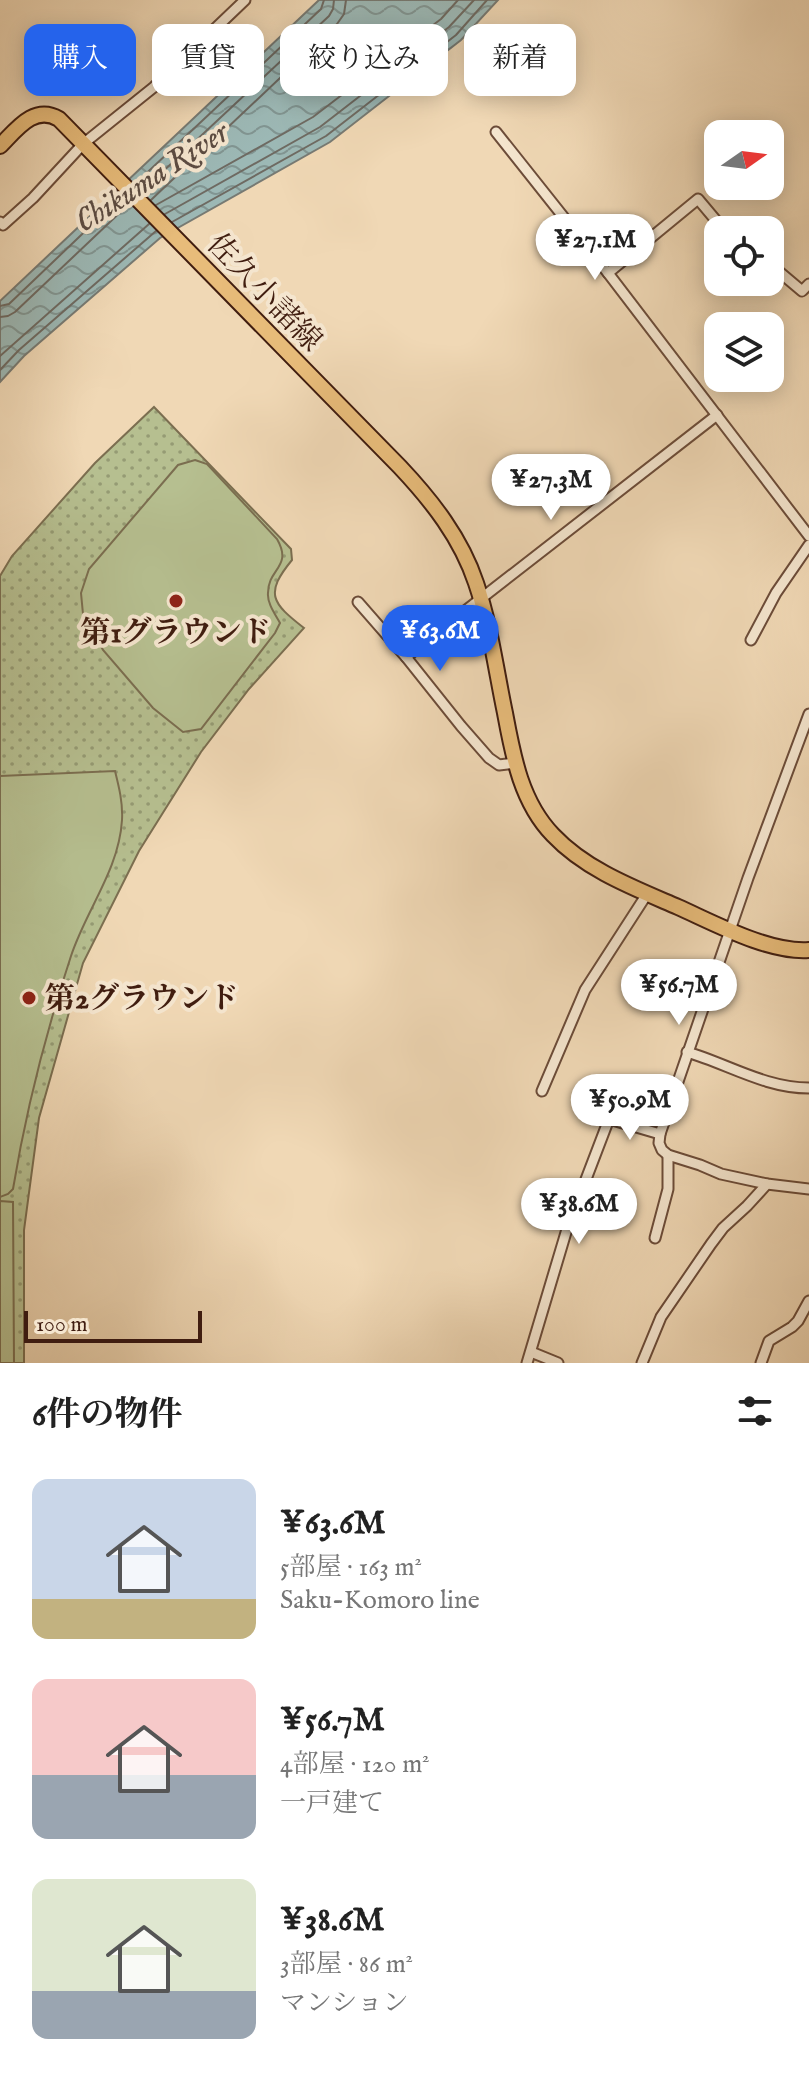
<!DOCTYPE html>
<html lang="ja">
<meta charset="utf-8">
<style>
body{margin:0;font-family:"IM FELL English","Noto Serif JP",serif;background:#f2f2f2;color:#222;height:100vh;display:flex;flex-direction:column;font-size:30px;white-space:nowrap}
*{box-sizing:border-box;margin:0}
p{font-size:26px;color:#767676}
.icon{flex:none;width:44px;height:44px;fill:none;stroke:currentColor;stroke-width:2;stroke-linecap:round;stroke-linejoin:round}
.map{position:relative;height:1363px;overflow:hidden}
.sheet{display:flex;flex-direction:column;background:#fff;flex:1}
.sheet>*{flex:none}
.banner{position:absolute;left:24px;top:24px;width:762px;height:72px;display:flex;gap:16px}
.needle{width:52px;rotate:76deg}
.controls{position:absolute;left:704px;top:120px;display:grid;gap:16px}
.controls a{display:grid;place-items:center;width:80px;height:80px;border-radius:16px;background:#fff;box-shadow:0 4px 20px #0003;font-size:40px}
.scale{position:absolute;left:24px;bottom:20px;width:178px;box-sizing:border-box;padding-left:8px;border:4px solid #401d10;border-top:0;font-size:22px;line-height:28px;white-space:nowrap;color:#401d10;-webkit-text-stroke:6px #f5e6cf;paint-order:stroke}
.price{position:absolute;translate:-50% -68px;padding:0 18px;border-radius:28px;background:#fff;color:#222;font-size:26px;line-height:52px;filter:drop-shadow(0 2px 4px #0008)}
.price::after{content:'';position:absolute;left:50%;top:48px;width:24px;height:18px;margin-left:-12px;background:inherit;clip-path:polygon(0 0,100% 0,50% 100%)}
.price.active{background:#2563eb;color:#fff}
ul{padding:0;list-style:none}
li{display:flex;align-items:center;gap:24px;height:200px;padding:0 32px}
li span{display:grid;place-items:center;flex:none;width:224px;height:160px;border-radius:16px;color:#555}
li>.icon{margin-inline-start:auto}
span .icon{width:96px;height:96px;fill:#fffc;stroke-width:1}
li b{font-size:34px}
h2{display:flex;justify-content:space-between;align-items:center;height:96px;padding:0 32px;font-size:34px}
.chip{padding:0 28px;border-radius:16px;background:#fff;box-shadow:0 4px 20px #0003;font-size:28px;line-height:72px}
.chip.active{background:#2563eb;color:#fff}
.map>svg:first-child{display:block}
.park{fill:url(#park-dots);stroke:#7b6e50;stroke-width:2}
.pitch{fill:#b6bf90;stroke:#7b6e50;stroke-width:2}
.water{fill:url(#water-waves);stroke:#777a73;stroke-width:2}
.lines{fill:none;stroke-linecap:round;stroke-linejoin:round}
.shore{stroke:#6e6a62;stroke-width:2}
.minor-casing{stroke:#6c4c39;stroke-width:13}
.primary-casing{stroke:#401d10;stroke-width:18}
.minor{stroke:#f5e6cf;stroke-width:9}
.primary{stroke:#e8bc7a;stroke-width:14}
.poi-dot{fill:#8f2418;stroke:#f5e6cf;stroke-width:3}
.labels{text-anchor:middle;stroke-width:8;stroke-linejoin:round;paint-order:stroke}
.street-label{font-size:30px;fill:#401d10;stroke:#f5e6cf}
.poi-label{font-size:30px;font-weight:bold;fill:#401d10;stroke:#f5e6cf}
.water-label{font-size:32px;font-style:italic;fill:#5c4c42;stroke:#f5e6cf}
</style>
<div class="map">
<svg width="809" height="1363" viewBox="0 0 809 1363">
<defs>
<pattern id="park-dots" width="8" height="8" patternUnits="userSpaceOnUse" patternTransform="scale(2)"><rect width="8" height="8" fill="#b6bf90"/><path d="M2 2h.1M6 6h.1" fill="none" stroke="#959b74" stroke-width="1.8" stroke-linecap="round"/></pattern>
<pattern id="water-waves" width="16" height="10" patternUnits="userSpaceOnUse" patternTransform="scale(2)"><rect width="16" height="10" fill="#9cb8b5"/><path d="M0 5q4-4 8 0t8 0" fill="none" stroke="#819592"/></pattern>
</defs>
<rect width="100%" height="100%" fill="#f0d8b5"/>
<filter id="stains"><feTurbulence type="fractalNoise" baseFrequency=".0025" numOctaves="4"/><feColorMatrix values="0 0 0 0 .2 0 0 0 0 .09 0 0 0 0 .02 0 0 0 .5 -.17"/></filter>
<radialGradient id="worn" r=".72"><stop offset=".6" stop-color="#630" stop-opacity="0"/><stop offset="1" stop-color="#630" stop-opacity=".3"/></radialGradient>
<!-- park -->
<path class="park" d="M 154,407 L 291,549 L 292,560 C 264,594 272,603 304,628 L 249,689 L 201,752 L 139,851 L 83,963 L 39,1118 L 24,1230 L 24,1363 L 0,1363 L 0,576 L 12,556 L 95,463 Z"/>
<!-- pitch -->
<g class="pitch">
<path d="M 195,460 L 207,464 L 277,539 C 293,567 268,568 268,593 C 267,603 275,614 280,623 L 275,633 L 201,729 L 183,732 L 153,708 L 103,650 L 83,614 L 81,593 L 89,569 L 178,465 Z"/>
<path d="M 115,771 C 119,787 123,803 122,820 C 119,870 86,910 71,956 C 46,1032 26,1110 13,1189 L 8,1194 L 0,1197 L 0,776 Z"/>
<path d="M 0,1201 L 13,1202 L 14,1363 L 0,1363 Z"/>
</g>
<!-- water -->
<path class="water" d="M 319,0 L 498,0 L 461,40 L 330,142 L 160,238 L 24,356 L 0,382 L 0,301 Z"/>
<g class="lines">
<!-- shore -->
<g class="shore">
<path d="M 135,184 L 321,9 L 324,0"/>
<path d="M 142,191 L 329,16 L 333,9 L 334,0"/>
<path d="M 151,200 L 337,24 L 344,14 L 346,0"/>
<path d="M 156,205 L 313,117 L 441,19 L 458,0"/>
<path d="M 165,214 L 320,127 L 449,27 L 474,0"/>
<path d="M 172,222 L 326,136 L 456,35 L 487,0"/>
<path d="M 0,306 L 9,304 L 122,196"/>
<path d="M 0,317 L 8,316 L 15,312 L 129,204"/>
<path d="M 0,356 L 149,224"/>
<path d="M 0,370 L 19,350 L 156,231"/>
</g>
<defs>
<g id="minor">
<path d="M 496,132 L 608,273 L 809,536"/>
<path d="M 0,222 L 3,225 L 33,198 L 83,144 L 154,87 L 245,0"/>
<path d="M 770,264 L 802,291 L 809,284"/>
<path d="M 608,273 L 698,199 L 724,230"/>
<path d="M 358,602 L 406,657 L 461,726 L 489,758 L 499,765 L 515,763"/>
<path d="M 751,640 L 776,593 L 809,545"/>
<path d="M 406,657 L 717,415"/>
<path d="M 809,714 L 748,878 L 660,1134 L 659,1143 L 662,1150 L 668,1155 L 700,1165 L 721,1174 L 767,1184 L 809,1189"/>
<path d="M 687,1052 C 728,1064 765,1088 809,1088"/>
<path d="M 542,1091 L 585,990 L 647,894"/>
<path d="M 655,1238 L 668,1189 L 668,1155"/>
<path d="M 531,1352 L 558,1363"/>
<path d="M 527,1363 L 567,1229 L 609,1119 L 660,1134"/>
<path d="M 642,1363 L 661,1317 L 711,1244 L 723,1228 L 747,1206 L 767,1184"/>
<path d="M 761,1363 L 769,1341 L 792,1327 L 798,1321 L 809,1301"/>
</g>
<path id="primary" d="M 0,146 C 16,130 34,104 59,119 L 400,467 C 432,501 461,538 476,583 C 490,624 496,670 505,713 C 513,756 521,802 553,835 C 586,870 634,888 678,907 C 714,923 769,953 809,950"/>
</defs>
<!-- minor casing -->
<use href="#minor" class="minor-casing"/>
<!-- primary casing -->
<use href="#primary" class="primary-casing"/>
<!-- minor -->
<use href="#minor" class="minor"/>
<!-- primary -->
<use href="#primary" class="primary"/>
</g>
<!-- markers -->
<g class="poi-dot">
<circle cx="176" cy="601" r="8"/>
<circle cx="29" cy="998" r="8"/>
</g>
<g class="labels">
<!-- street labels -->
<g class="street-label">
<text transform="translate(265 292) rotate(46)" y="10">佐久小諸線</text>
</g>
<!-- poi labels -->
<g class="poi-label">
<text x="176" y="642">第1グラウンド</text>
<text x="45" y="1008" text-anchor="start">第2グラウンド</text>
</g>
<!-- water labels -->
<g class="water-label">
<text transform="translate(151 176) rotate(-33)" y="11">Chikuma River</text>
</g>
</g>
<rect width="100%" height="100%" filter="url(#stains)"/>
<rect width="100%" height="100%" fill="url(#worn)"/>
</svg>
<div class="controls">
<a><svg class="needle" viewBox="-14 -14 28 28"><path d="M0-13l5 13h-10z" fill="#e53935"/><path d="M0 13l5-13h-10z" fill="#767676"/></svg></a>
<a><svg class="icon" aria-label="locate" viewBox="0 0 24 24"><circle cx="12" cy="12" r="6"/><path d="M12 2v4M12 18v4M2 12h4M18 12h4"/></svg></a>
<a><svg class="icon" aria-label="layers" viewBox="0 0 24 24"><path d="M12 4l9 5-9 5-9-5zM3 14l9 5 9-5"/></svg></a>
</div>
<div class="scale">100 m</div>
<b class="price" style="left:595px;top:282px">¥27.1M</b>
<b class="price" style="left:551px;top:522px">¥27.3M</b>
<b class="price active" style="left:440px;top:673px">¥63.6M</b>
<b class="price" style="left:679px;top:1027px">¥56.7M</b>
<b class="price" style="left:630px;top:1142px">¥50.9M</b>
<b class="price" style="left:579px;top:1246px">¥38.6M</b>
<div class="banner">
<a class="chip active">購入</a>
<a class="chip">賃貸</a>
<a class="chip">絞り込み</a>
<a class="chip">新着</a>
</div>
</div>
<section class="sheet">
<h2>6件の物件<svg class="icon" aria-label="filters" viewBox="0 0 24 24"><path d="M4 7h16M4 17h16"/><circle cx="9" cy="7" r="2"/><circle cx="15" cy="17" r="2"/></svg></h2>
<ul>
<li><span style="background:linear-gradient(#c9d6e8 75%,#c2b280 0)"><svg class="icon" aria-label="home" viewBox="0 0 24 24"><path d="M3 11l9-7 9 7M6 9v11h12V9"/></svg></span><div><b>¥63.6M</b><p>5部屋 · 163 m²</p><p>Saku-Komoro line</p></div></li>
<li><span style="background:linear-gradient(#f6c9c9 60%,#9aa5b1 0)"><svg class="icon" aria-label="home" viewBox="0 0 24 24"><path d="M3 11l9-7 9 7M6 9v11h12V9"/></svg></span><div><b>¥56.7M</b><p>4部屋 · 120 m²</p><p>一戸建て</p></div></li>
<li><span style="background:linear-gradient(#dfe7d0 70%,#9aa5b1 0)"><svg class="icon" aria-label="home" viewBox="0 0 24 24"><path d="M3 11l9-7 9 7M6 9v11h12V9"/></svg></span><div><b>¥38.6M</b><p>3部屋 · 86 m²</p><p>マンション</p></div></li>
</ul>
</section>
